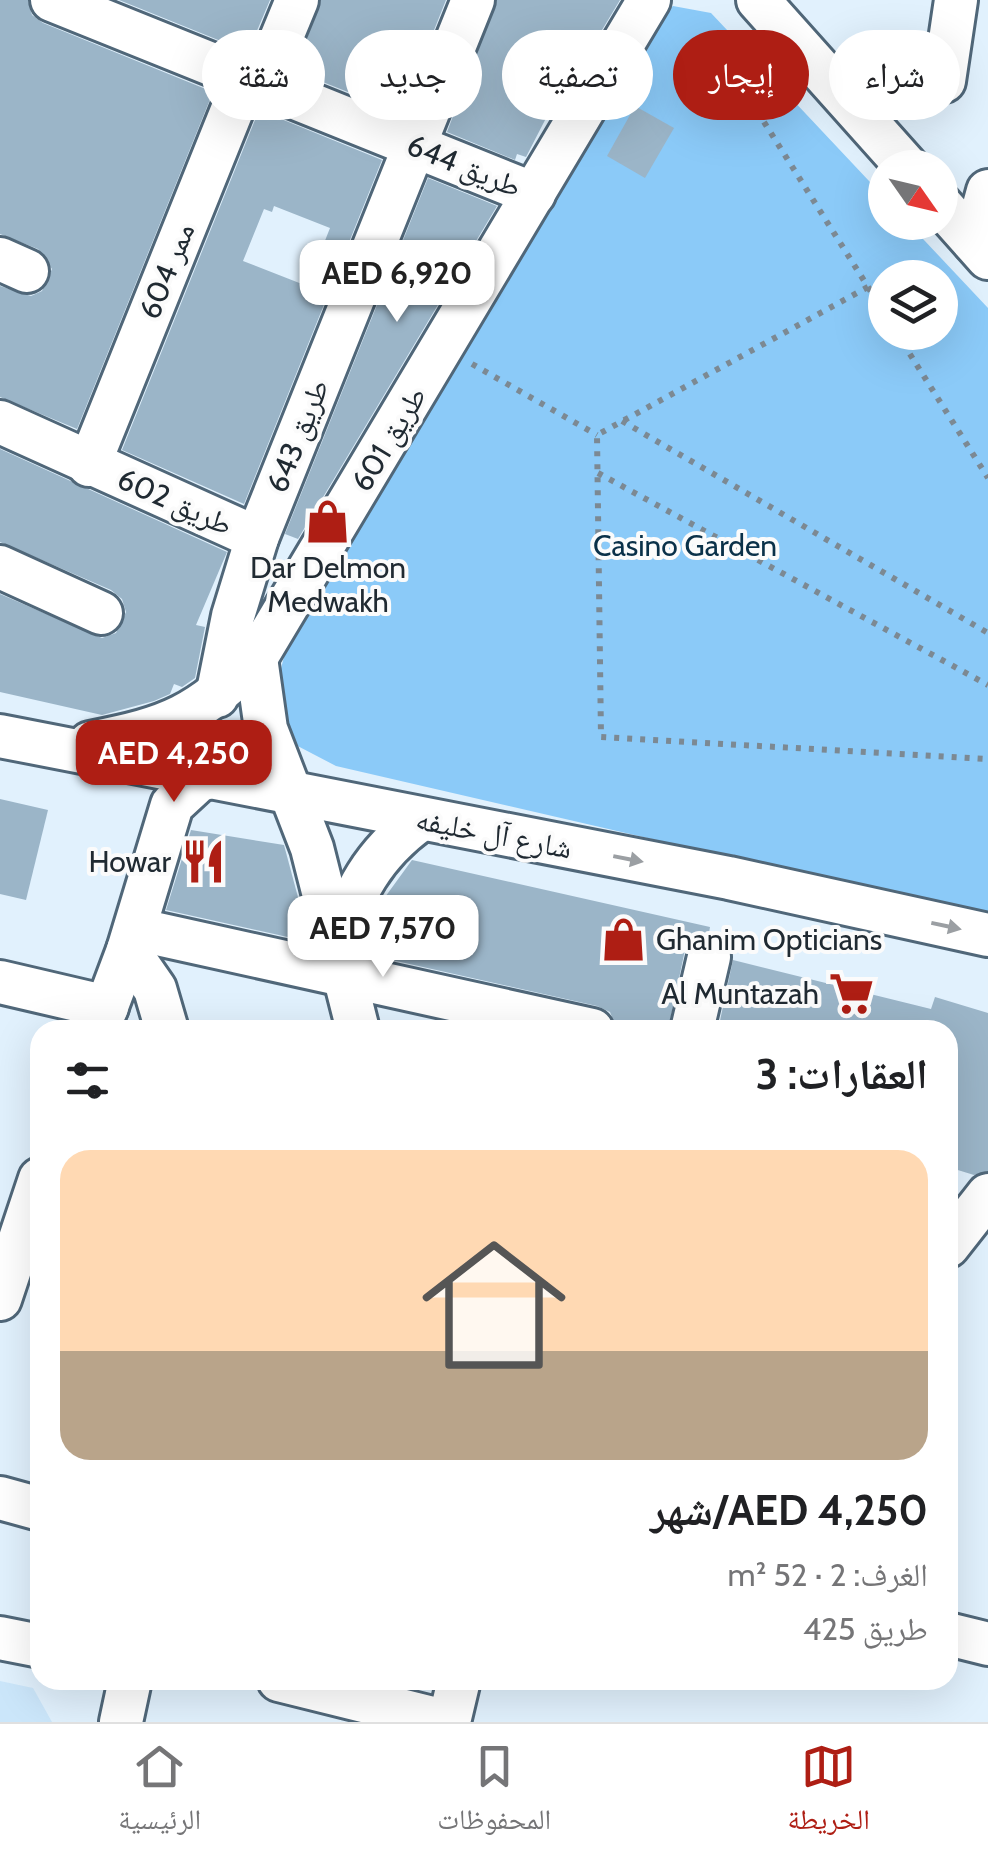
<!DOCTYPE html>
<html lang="ar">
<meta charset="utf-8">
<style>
body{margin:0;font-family:Cabin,"Noto Naskh Arabic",sans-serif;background:#f6f6f6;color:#202124;direction:rtl;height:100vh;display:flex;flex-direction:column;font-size:38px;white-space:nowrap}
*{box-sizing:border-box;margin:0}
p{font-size:32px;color:#757577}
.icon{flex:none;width:55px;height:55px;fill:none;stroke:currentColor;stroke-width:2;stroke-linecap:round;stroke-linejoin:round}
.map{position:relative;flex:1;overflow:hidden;direction:ltr}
.drawer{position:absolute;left:30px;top:1020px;width:928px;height:670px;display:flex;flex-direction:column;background:#fff;border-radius:30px;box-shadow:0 10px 40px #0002;direction:rtl}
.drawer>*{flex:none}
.banner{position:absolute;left:30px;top:30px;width:930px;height:90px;direction:rtl;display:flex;gap:20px}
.needle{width:65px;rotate:124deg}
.buttons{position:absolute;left:868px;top:150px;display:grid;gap:20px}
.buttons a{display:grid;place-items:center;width:90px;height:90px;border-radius:50%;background:#fff;box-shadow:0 10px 40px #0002;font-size:50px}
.price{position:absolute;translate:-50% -85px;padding:0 22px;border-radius:20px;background:#fff;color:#222;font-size:32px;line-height:65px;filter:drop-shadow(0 2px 5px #0008)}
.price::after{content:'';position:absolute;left:50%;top:60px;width:30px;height:22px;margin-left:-15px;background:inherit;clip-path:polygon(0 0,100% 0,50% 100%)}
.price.selected{background:#ae1e14;color:#fff}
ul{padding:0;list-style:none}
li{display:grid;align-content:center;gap:20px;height:530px;padding:0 30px}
li span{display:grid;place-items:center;height:310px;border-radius:30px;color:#555}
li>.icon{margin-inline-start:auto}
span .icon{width:180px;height:180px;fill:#fffc;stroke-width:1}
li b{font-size:42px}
h2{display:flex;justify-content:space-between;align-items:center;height:120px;padding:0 30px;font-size:42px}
.chip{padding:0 35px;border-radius:45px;background:#fff;box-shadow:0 10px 40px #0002;font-size:35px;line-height:90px}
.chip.selected{background:#ae1e14;color:#fff}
.tab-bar{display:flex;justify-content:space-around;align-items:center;height:140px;border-top:2px solid #e0e0e0;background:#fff;font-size:28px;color:#757577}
.tab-bar a{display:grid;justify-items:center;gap:5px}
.tab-bar .selected{color:#ae1e14}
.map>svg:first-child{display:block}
.built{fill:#cbe6fa}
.green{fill:#8bcaf8;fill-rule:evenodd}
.building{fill:#9bb5c8;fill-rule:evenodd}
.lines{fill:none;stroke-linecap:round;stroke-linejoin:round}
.minor-casing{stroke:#506779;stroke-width:48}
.path{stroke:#7c8993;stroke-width:6;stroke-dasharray:5 8;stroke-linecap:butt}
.minor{stroke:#fff;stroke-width:42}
.oneway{fill:#9b9fa3}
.labels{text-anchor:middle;stroke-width:8;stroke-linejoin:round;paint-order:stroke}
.street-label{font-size:30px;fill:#202a32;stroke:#fbfbfb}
.park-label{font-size:30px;fill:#0a3149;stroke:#fbfbfb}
.poi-label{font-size:30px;fill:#202a32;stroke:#fbfbfb;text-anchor:end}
</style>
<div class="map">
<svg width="988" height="1722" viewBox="0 0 988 1722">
<rect width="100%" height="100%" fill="#e1f1fd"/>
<!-- built -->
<path class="built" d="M 0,1681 L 33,1688 L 52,1722 L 0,1722 Z"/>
<!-- green -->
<path class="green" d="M 673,6 L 711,13 L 885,198 L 885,222 L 908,223 L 988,308 L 988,917 L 336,766 L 290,742 L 276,688 L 287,645 L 633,35 ZM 885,278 L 940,278 L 940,332 L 885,332 Z"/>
<!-- building -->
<g class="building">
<path d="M 0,0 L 28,0 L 32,15 L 43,23 L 213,92 L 77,429 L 0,397 L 0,286 L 31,296 L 42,291 L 52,269 L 38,249 L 0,234 Z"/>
<path d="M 119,0 L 270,0 L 248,52 Z"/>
<path d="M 321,0 L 446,0 L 401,113 L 295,71 Z"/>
<path d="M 497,0 L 620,0 L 566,90 L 561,89 L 526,157 L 517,154 L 515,160 L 447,132 Z"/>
<path d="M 635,106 L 674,128 L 645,178 L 607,156 Z"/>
<path d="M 259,110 L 382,160 L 244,504 L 122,450 ZM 274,206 L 330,228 L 307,286 L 243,261 L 264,209 L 272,212 Z"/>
<path d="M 428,178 L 497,206 L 298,539 L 285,534 Z"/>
<path d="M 0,449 L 227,552 L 196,625 L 205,627 L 195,678 L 182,687 L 174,684 L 170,694 L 154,701 L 102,715 L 0,692 L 0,594 L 102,638 L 116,633 L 126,612 L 122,599 L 111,590 L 0,542 Z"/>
<path d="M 0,799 L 48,810 L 26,900 L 0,894 Z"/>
<path d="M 191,830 L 284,845 L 310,942 L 166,910 Z"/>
<path d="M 412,860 L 710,927 L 709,933 L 692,939 L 685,950 L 668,1030 L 616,1027 L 610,1012 L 597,1006 L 365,954 L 380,904 Z"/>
<path d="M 733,960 L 931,1009 L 935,997 L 988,1013 L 988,1171 L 974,1175 L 948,1167 L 948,1030 L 718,1030 Z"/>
</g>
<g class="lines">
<defs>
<g id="minor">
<path d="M 52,0 L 534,194"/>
<path d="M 758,0 L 908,168"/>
<path d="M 944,81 L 956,0"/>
<path d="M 262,85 L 297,0"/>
<path d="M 940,204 L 988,258"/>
<path d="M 974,242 L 988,191"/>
<path d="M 0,259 L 27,271"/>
<path d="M 0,422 L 257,538"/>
<path d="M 89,465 L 245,78"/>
<path d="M 0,567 L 101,613"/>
<path d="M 256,658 L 266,729 L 312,848 L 358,1030"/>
<path d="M 217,696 L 233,616 L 257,538 L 473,0"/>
<path d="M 0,736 L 729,878 L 988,935"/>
<path d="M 90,743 C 172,727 197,716 256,658 L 649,0"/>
<path d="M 135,929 L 592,1030"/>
<path d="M 337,948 C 352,893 373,854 420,820"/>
<path d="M 128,950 L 155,989 L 167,1030"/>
<path d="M 0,982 L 107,1007"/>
<path d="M 98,1030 L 128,950 L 172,805 L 198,781 L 214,775"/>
<path d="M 692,1030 L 709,957"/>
<path d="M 948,1246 L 988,1195"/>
<path d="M 0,1299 L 40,1179"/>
<path d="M 0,1498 L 40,1509"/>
<path d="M 948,1634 L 988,1644"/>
<path d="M 0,1638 L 40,1646"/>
<path d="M 279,1680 L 448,1722"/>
<path d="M 121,1722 L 130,1680"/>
<path d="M 449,1722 L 459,1680"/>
</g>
</defs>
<!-- minor casing -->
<use href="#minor" class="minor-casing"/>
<!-- path -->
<g class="path">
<path d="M 764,122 L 885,314"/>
<path d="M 868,287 L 597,435 L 601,737 L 988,759"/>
<path d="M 896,332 L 988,478"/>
<path d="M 472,364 L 597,435"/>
<path d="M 622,421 L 988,633"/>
<path d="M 598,473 L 988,685"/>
</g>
<!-- minor -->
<use href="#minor" class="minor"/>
</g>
<!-- one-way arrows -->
<defs><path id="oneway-solid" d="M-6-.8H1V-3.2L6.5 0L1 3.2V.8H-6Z" transform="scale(2.5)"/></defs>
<g class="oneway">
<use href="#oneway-solid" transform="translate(628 859) rotate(11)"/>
<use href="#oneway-solid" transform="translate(946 926) rotate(12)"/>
</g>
<!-- icons -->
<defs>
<symbol id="shop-bare" viewBox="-9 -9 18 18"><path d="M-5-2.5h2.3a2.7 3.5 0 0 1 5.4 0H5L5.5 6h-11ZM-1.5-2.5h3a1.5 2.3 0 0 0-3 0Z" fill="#ae1e14" stroke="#fbfbfb" stroke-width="2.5" paint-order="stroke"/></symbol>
<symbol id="restaurant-bare" viewBox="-9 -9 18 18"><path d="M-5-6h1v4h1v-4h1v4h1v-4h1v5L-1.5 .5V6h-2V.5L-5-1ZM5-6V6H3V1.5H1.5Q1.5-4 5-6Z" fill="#ae1e14" stroke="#fbfbfb" stroke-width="2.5" paint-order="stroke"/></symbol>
<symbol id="supermarket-bare" viewBox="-9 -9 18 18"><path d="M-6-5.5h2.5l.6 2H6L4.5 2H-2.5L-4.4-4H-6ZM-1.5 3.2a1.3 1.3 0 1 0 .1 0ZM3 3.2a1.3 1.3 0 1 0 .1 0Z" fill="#ae1e14" stroke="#fbfbfb" stroke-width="2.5" paint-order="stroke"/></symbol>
</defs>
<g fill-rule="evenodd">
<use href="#shop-bare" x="296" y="490" width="63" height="63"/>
<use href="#restaurant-bare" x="172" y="830" width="63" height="63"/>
<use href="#shop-bare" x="592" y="908" width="63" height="63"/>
<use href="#supermarket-bare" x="820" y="962" width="63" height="63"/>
</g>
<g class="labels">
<!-- street labels -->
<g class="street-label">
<text transform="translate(464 166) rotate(22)" y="10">طريق 644</text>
<text transform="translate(167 271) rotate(-68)" y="10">ممر 604</text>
<text transform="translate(298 436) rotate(-68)" y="10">طريق 643</text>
<text transform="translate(389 439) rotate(-59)" y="10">طريق 601</text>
<text transform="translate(175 502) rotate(24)" y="10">طريق 602</text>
<text transform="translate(494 834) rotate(11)" y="10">شارع آل خليفه</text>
</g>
<!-- park labels -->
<g class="park-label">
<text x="685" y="556">Casino Garden</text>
</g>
<!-- poi labels -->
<g class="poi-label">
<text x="328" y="578" text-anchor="middle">Dar Delmon<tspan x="328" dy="34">Medwakh</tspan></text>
<text x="171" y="872">Howar</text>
<text x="656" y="950" text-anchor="start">Ghanim Opticians</text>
<text x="819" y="1004">Al Muntazah</text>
</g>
</g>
</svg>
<div class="buttons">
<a><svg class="needle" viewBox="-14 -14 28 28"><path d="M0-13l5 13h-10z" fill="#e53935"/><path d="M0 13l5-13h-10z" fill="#757577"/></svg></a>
<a><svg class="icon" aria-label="layers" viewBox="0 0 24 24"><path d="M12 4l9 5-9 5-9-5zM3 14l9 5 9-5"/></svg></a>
</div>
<b class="price" style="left:397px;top:325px">AED 6,920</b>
<b class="price selected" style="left:174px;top:805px">AED 4,250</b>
<b class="price" style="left:383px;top:980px">AED 7,570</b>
<div class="banner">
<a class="chip">شراء</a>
<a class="chip selected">إيجار</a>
<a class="chip">تصفية</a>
<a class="chip">جديد</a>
<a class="chip">شقة</a>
</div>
<section class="drawer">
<h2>العقارات: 3<svg class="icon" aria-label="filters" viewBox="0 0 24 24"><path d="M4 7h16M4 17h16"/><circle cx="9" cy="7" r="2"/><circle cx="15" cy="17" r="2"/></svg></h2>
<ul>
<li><span style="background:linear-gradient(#ffd9b3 65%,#b9a48a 0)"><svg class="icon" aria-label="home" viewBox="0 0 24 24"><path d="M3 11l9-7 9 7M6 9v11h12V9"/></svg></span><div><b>AED 4,250/شهر</b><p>الغرف: 2 · 52 m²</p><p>طريق 425</p></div></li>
</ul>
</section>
</div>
<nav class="tab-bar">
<a class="selected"><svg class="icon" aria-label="map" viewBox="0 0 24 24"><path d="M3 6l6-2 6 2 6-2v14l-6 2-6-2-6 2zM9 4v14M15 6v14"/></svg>الخريطة</a>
<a><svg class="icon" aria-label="saved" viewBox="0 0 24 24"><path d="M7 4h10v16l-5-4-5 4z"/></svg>المحفوظات</a>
<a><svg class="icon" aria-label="home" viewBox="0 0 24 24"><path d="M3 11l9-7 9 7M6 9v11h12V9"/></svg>الرئيسية</a>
</nav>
